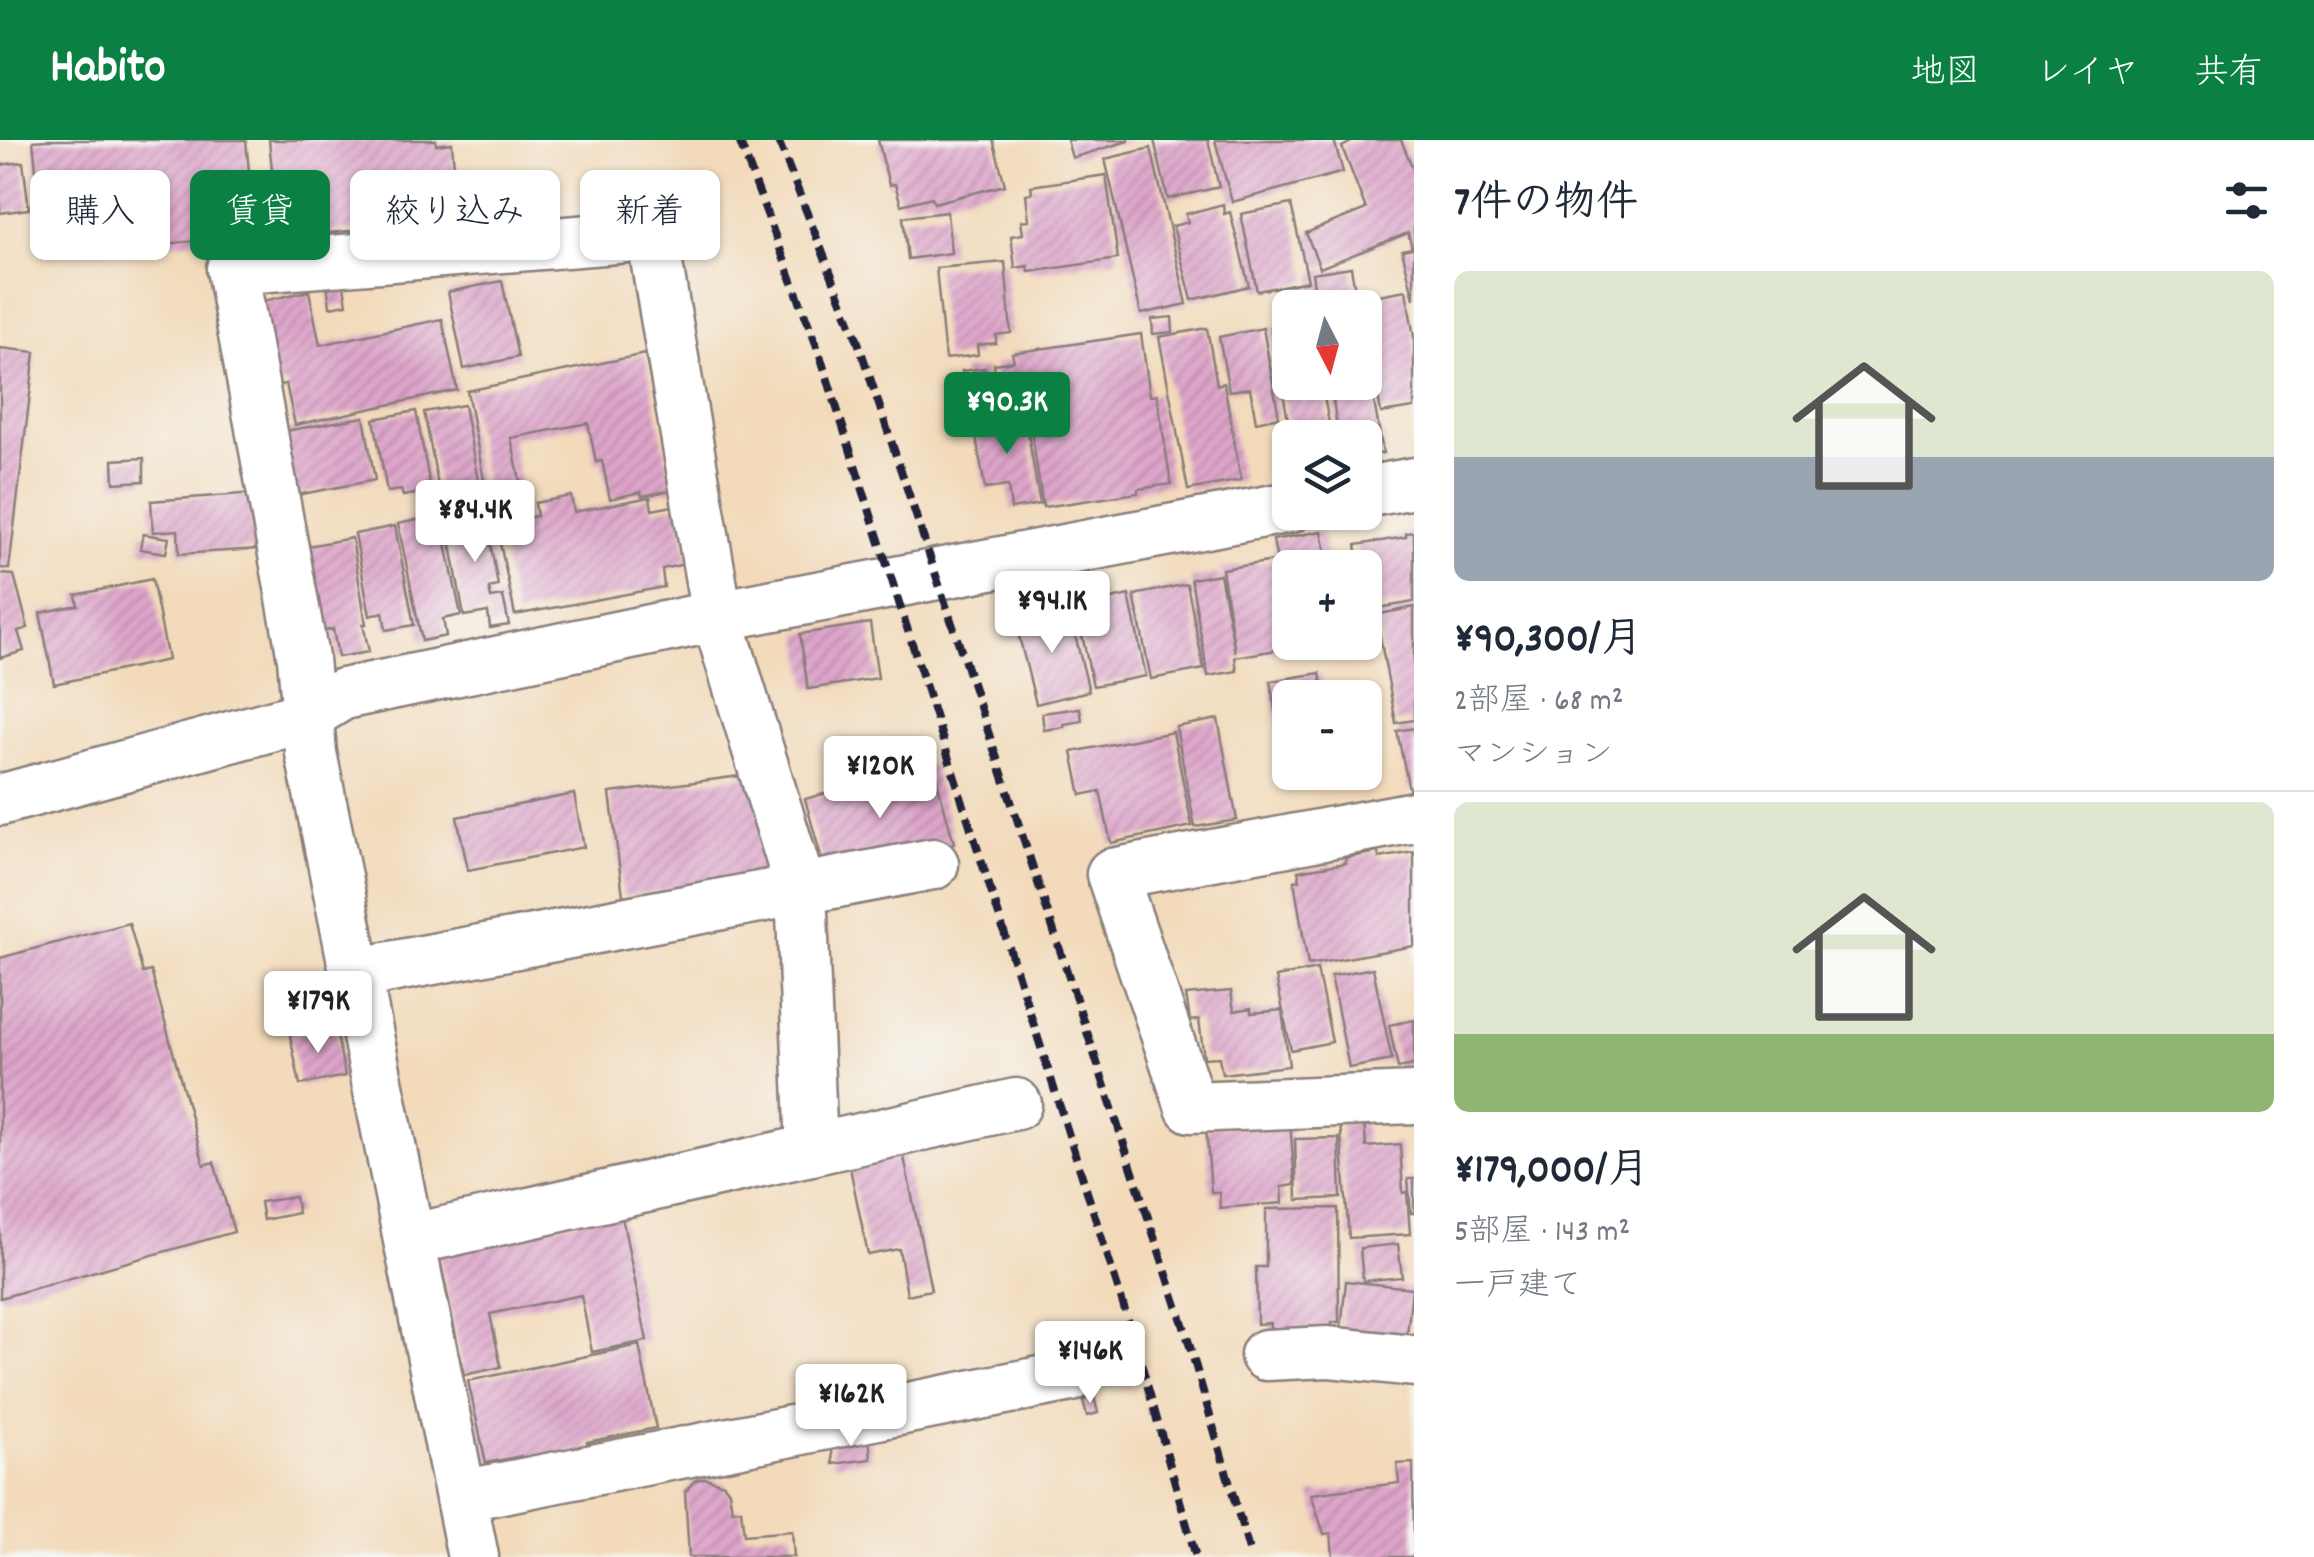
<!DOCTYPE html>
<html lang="ja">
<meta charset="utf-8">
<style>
body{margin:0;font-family:Dekko,"Klee One",sans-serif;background:#f2f2f3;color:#1f2937;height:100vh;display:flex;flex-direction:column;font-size:38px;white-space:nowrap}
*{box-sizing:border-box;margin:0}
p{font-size:32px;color:#747a83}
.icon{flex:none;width:55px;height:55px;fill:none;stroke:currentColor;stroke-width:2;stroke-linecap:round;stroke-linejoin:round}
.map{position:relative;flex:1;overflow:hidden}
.details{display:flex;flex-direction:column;background:#fff;width:900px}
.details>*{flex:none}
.top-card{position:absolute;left:30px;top:30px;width:950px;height:90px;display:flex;gap:20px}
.needle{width:65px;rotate:174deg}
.controls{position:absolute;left:1272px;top:150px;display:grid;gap:20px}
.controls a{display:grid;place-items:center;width:110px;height:110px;border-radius:15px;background:#fff;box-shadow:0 2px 8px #0004;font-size:50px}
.price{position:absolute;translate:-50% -85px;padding:0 22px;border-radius:10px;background:#fff;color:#222;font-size:32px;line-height:65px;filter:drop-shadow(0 2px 5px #0008)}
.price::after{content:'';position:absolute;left:50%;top:60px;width:30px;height:22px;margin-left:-15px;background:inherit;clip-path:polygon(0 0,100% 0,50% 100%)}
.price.on{background:#0b8043;color:#fff}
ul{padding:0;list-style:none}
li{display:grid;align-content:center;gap:20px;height:530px;padding:0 40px}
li+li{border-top:2px solid #e0e1e3}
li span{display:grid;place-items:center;height:310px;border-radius:15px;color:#555}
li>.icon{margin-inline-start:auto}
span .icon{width:180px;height:180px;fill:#fffc;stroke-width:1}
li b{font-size:42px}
h2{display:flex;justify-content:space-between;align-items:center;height:120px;padding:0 40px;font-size:42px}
.chip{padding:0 35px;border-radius:15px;background:#fff;box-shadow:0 2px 8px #0004;font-size:35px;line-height:90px}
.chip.on{background:#0b8043;color:#fff}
header{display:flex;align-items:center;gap:60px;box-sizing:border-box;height:140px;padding:0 50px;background:#0b8043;color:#fff}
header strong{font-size:48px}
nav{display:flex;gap:55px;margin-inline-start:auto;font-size:35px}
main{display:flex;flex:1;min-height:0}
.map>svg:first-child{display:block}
.building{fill:url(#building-hatch)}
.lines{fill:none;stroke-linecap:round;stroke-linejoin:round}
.street-casing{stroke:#8a7e7a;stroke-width:55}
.street{stroke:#fff;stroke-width:50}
.rail{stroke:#22223b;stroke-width:8;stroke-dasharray:15 8;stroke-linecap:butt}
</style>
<header>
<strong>Habito</strong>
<nav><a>地図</a><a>レイヤ</a><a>共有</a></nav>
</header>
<main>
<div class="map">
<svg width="1414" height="1417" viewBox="0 0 1414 1417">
<defs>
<pattern id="building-hatch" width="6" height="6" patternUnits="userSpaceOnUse" patternTransform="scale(2.5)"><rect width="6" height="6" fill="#dfa6cb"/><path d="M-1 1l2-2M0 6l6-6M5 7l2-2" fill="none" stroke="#b487a6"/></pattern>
</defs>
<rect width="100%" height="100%" fill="#f6f6f2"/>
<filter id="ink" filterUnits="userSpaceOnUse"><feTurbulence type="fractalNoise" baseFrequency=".01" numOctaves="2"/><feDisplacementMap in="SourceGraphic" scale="20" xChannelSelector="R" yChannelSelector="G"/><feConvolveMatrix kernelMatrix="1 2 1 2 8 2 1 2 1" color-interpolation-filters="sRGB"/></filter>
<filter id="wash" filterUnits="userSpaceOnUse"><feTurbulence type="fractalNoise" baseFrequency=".0048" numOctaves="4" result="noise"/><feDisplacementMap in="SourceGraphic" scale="40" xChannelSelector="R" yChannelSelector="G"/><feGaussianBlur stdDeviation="2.25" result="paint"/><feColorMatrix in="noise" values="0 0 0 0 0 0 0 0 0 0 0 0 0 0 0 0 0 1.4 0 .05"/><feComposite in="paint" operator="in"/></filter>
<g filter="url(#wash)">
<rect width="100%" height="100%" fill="#f2daba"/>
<g id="blocks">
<!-- building -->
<g class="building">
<path d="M 47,0 L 246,0 L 255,95 L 45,116 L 33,1 Z"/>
<path d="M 269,0 L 436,0 L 436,5 L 452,3 L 455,39 L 440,41 L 444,81 L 279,98 Z"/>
<path d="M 878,0 L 993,0 L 1005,45 L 934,63 L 932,57 L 901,65 L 895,44 L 889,45 Z"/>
<path d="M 1067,0 L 1128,0 L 1128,1 L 1072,18 Z"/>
<path d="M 1154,0 L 1208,0 L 1219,47 L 1168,59 Z"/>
<path d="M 1215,0 L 1334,0 L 1343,32 L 1232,62 Z"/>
<path d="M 1355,0 L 1401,0 L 1414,31 L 1414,159 L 1402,110 L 1412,108 L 1408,93 L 1320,128 L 1306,93 L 1366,69 L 1342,7 Z"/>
<path d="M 1151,8 L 1187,164 L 1141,174 L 1105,19 Z"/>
<path d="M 23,22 L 29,69 L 0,73 L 0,25 Z"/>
<path d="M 1106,35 L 1118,119 L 1029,132 L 1028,126 L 1015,128 L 1011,96 L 1023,94 L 1021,81 L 1029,80 L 1026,54 L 1032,53 L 1031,46 Z"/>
<path d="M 1223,64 L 1224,74 L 1230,72 L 1249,146 L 1192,160 L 1173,86 L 1188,82 L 1186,74 Z"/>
<path d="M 1291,64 L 1308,141 L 1257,151 L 1241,74 Z"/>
<path d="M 947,72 L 951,113 L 908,119 L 903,77 Z"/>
<path d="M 1005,122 L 1011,193 L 996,195 L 996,203 L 977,205 L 978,215 L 945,219 L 936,128 Z"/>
<path d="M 1351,127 L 1358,168 L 1317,168 L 1312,133 Z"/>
<path d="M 343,140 L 347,164 L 330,167 L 327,143 Z"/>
<path d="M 502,141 L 518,217 L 464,229 L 448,152 Z"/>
<path d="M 1406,150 L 1414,197 L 1414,268 L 1381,273 L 1362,158 Z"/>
<path d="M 309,151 L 320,205 L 442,179 L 457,250 L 295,285 L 286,244 L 272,246 L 254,163 Z"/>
<path d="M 1172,177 L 1173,192 L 1153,194 L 1152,179 Z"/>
<path d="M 1290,184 L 1290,242 L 1321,242 L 1332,298 L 1305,298 L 1303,288 L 1290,291 L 1271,187 Z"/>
<path d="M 1207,188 L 1217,245 L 1224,243 L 1241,340 L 1188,350 L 1159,197 Z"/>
<path d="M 1263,188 L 1279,277 L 1256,282 L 1250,248 L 1229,251 L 1219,197 Z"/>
<path d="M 1141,194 L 1150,256 L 1157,254 L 1171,344 L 1138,349 L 1138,353 L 1043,367 L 1027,262 L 1020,263 L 1019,255 L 999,258 L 994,224 L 1014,221 L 1012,213 Z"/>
<path d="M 0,208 L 35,212 L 9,429 L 0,428 Z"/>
<path d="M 645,214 L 673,350 L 642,356 L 641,352 L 610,359 L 602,321 L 596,322 L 588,283 L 511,298 L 527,374 L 492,382 L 467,251 Z"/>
<path d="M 1365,221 L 1367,221 L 1383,313 L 1365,317 L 1365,298 L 1339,298 L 1330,242 L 1365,242 Z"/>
<path d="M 985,228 L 986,245 L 964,247 L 962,231 Z"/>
<path d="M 464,265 L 480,352 L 441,361 L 424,272 Z"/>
<path d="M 1024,270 L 1040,364 L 1011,369 L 1008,346 L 985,349 L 973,278 Z"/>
<path d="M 416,271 L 431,351 L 403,356 L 401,350 L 387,352 L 374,279 Z"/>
<path d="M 364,277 L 375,340 L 292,356 L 285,291 Z"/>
<path d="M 144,318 L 144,341 L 114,343 L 113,320 Z"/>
<path d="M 255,353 L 258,409 L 179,414 L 178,390 L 153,392 L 151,361 Z"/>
<path d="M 571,356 L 574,372 L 650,357 L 652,370 L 678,365 L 689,423 L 662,429 L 664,447 L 515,475 L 496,384 L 537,376 L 535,363 Z"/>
<path d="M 484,366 L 498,446 L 489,448 L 491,458 L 503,456 L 509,485 L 490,488 L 488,472 L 464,476 L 445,373 Z"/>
<path d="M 440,375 L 461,475 L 443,479 L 446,496 L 422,501 L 398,384 Z"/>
<path d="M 395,386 L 414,485 L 386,490 L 383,472 L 370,476 L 355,394 Z"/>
<path d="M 1322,391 L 1329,428 L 1290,428 L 1290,479 L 1288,479 L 1273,400 Z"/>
<path d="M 1414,392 L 1414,462 L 1367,470 L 1365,428 L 1360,428 L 1356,405 L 1406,397 L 1406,393 Z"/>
<path d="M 143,394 L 169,398 L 166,413 L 140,409 Z"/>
<path d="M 352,398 L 366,484 L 363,484 L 369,512 L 338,517 L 333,489 L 324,491 L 308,406 Z"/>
<path d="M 1274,421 L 1281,458 L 1275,460 L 1283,509 L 1235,517 L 1237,531 L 1208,536 L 1191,439 L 1220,434 L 1235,512 L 1222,429 Z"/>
<path d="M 0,434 L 14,435 L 28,488 L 18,491 L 24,511 L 0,518 Z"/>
<path d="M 152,439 L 168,520 L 54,544 L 40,473 L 78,465 L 76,455 Z"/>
<path d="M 1187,444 L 1204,529 L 1151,539 L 1134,455 Z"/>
<path d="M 1129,455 L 1146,536 L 1093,546 L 1076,467 Z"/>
<path d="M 1068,467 L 1089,551 L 1036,564 L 1015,480 Z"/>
<path d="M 1414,467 L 1414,580 L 1396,583 L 1376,475 Z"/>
<path d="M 870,483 L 878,538 L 808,549 L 800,494 Z"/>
<path d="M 1293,502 L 1309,502 L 1309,508 L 1294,511 Z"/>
<path d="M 1320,533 L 1324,558 L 1290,558 L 1290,632 L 1303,632 L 1304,634 L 1287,637 L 1270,541 Z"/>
<path d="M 1080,568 L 1082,581 L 1064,584 L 1064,587 L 1044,590 L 1042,573 Z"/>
<path d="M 1218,579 L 1237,680 L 1195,687 L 1176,587 Z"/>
<path d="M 1414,588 L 1414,648 L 1409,649 L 1397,591 Z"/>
<path d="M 1173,592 L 1192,686 L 1111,703 L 1100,651 L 1081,655 L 1072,612 Z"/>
<path d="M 932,623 L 954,703 L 827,738 L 805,659 Z"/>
<path d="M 756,634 L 769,736 L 623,756 L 610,653 Z"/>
<path d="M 574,654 L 584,707 L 468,730 L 457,677 Z"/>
<path d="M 1378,712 L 1379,718 L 1414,712 L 1414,806 L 1308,825 L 1294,741 L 1300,740 L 1298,731 L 1346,723 L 1345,718 Z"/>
<path d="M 129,783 L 143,833 L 151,831 L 204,1025 L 214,1022 L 234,1092 L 0,1158 L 0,818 Z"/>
<path d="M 1373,828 L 1392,920 L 1349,928 L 1331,836 Z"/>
<path d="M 1317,829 L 1332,902 L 1291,910 L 1276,837 Z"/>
<path d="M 1231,851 L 1234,871 L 1251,868 L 1251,873 L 1282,870 L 1289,926 L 1222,934 L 1219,917 L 1204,918 L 1199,880 L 1190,881 L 1186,855 Z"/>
<path d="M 1414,880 L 1414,925 L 1398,928 L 1389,885 Z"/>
<path d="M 335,886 L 345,936 L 300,945 L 290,895 Z"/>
<path d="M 1364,980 L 1366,1007 L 1400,1004 L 1403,1053 L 1407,1052 L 1410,1094 L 1349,1098 L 1340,981 Z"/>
<path d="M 1290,981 L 1295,1045 L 1282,1047 L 1283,1063 L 1220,1068 L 1219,1052 L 1211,1052 L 1206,988 Z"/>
<path d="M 1339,998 L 1341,1058 L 1297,1060 L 1295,999 Z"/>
<path d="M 903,1012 L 931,1150 L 907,1155 L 899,1109 L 868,1115 L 849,1023 Z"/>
<path d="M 1408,1039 L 1414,1039 L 1414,1073 L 1411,1073 Z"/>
<path d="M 295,1057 L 298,1073 L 263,1080 L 260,1062 Z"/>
<path d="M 1338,1068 L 1339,1182 L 1332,1182 L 1332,1197 L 1270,1198 L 1270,1183 L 1257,1184 L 1256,1127 L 1266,1127 L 1266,1069 Z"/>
<path d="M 621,1072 L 647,1201 L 592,1212 L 581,1155 L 490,1174 L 501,1227 L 464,1235 L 438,1110 Z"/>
<path d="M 1398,1104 L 1402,1137 L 1363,1141 L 1360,1108 Z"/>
<path d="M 1346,1141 L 1412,1148 L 1406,1205 L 1340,1198 Z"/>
<path d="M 639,1205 L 656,1288 L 587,1302 L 589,1309 L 523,1323 L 521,1316 L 486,1323 L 468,1241 Z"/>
<path d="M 1094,1257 L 1098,1273 L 1087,1276 L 1083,1260 Z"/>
<path d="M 869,1294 L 871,1319 L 833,1324 L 831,1299 Z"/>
<path d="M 1413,1323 L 1414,1417 L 1333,1417 L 1331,1393 L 1324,1394 L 1311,1354 L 1399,1343 L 1397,1324 Z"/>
<path d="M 705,1338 L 724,1344 L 729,1351 L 732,1370 L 741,1369 L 744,1395 L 792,1391 L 794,1417 L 689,1417 L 685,1352 L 696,1340 Z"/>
</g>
</g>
</g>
<g filter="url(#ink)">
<use href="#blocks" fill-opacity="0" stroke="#8a7e7a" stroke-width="2.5"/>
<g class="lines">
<defs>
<g id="street">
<path d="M 1365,352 L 1414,343"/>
<path d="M 0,660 L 307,576 L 343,554 L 717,476 L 1290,367"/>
<path d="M 1414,677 L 1112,734 L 1191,967 L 1414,958"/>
<path d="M 354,834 L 933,724"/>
<path d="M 409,1100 L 1016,964"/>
<path d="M 1266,1215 L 1328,1212 L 1414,1221"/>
<path d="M 461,1356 L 1071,1236"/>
<path d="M 473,1417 L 311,613 L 303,518 L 232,129 L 652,95 L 717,476 L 801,750 L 812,1010"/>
</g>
</defs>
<!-- street casing -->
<use href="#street" class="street-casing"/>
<!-- street -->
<use href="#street" class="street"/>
<!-- rail -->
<g class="rail">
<path d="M 739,0 L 819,212 L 1135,1202 L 1196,1417"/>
<path d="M 778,0 L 857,199 L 986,585 L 1186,1193 L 1251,1417"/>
</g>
</g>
</g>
</svg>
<div class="controls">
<a><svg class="needle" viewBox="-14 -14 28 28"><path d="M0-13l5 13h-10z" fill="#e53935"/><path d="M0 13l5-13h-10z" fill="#747a83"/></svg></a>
<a><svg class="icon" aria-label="layers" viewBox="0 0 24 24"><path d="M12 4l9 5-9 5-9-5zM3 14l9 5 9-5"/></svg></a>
<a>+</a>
<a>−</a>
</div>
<b class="price on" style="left:1007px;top:317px">¥90.3K</b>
<b class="price" style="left:475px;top:425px">¥84.4K</b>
<b class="price" style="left:1052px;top:516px">¥94.1K</b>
<b class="price" style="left:880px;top:681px">¥120K</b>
<b class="price" style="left:318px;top:916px">¥179K</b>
<b class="price" style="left:1090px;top:1266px">¥146K</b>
<b class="price" style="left:851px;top:1309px">¥162K</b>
<div class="top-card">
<a class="chip">購入</a>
<a class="chip on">賃貸</a>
<a class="chip">絞り込み</a>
<a class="chip">新着</a>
</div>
</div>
<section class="details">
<h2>7件の物件<svg class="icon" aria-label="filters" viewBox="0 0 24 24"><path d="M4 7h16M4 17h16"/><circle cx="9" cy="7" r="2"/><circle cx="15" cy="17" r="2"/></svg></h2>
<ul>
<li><span style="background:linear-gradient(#dfe7d0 60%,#9aa5b1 0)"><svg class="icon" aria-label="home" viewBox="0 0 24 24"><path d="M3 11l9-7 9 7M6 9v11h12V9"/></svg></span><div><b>¥90,300/月</b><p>2部屋 · 68 m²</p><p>マンション</p></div></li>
<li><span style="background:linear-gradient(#dfe7d0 75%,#8fb573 0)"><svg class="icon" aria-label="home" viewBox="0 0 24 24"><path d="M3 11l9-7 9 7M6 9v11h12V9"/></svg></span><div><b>¥179,000/月</b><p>5部屋 · 143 m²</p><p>一戸建て</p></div></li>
</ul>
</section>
</main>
